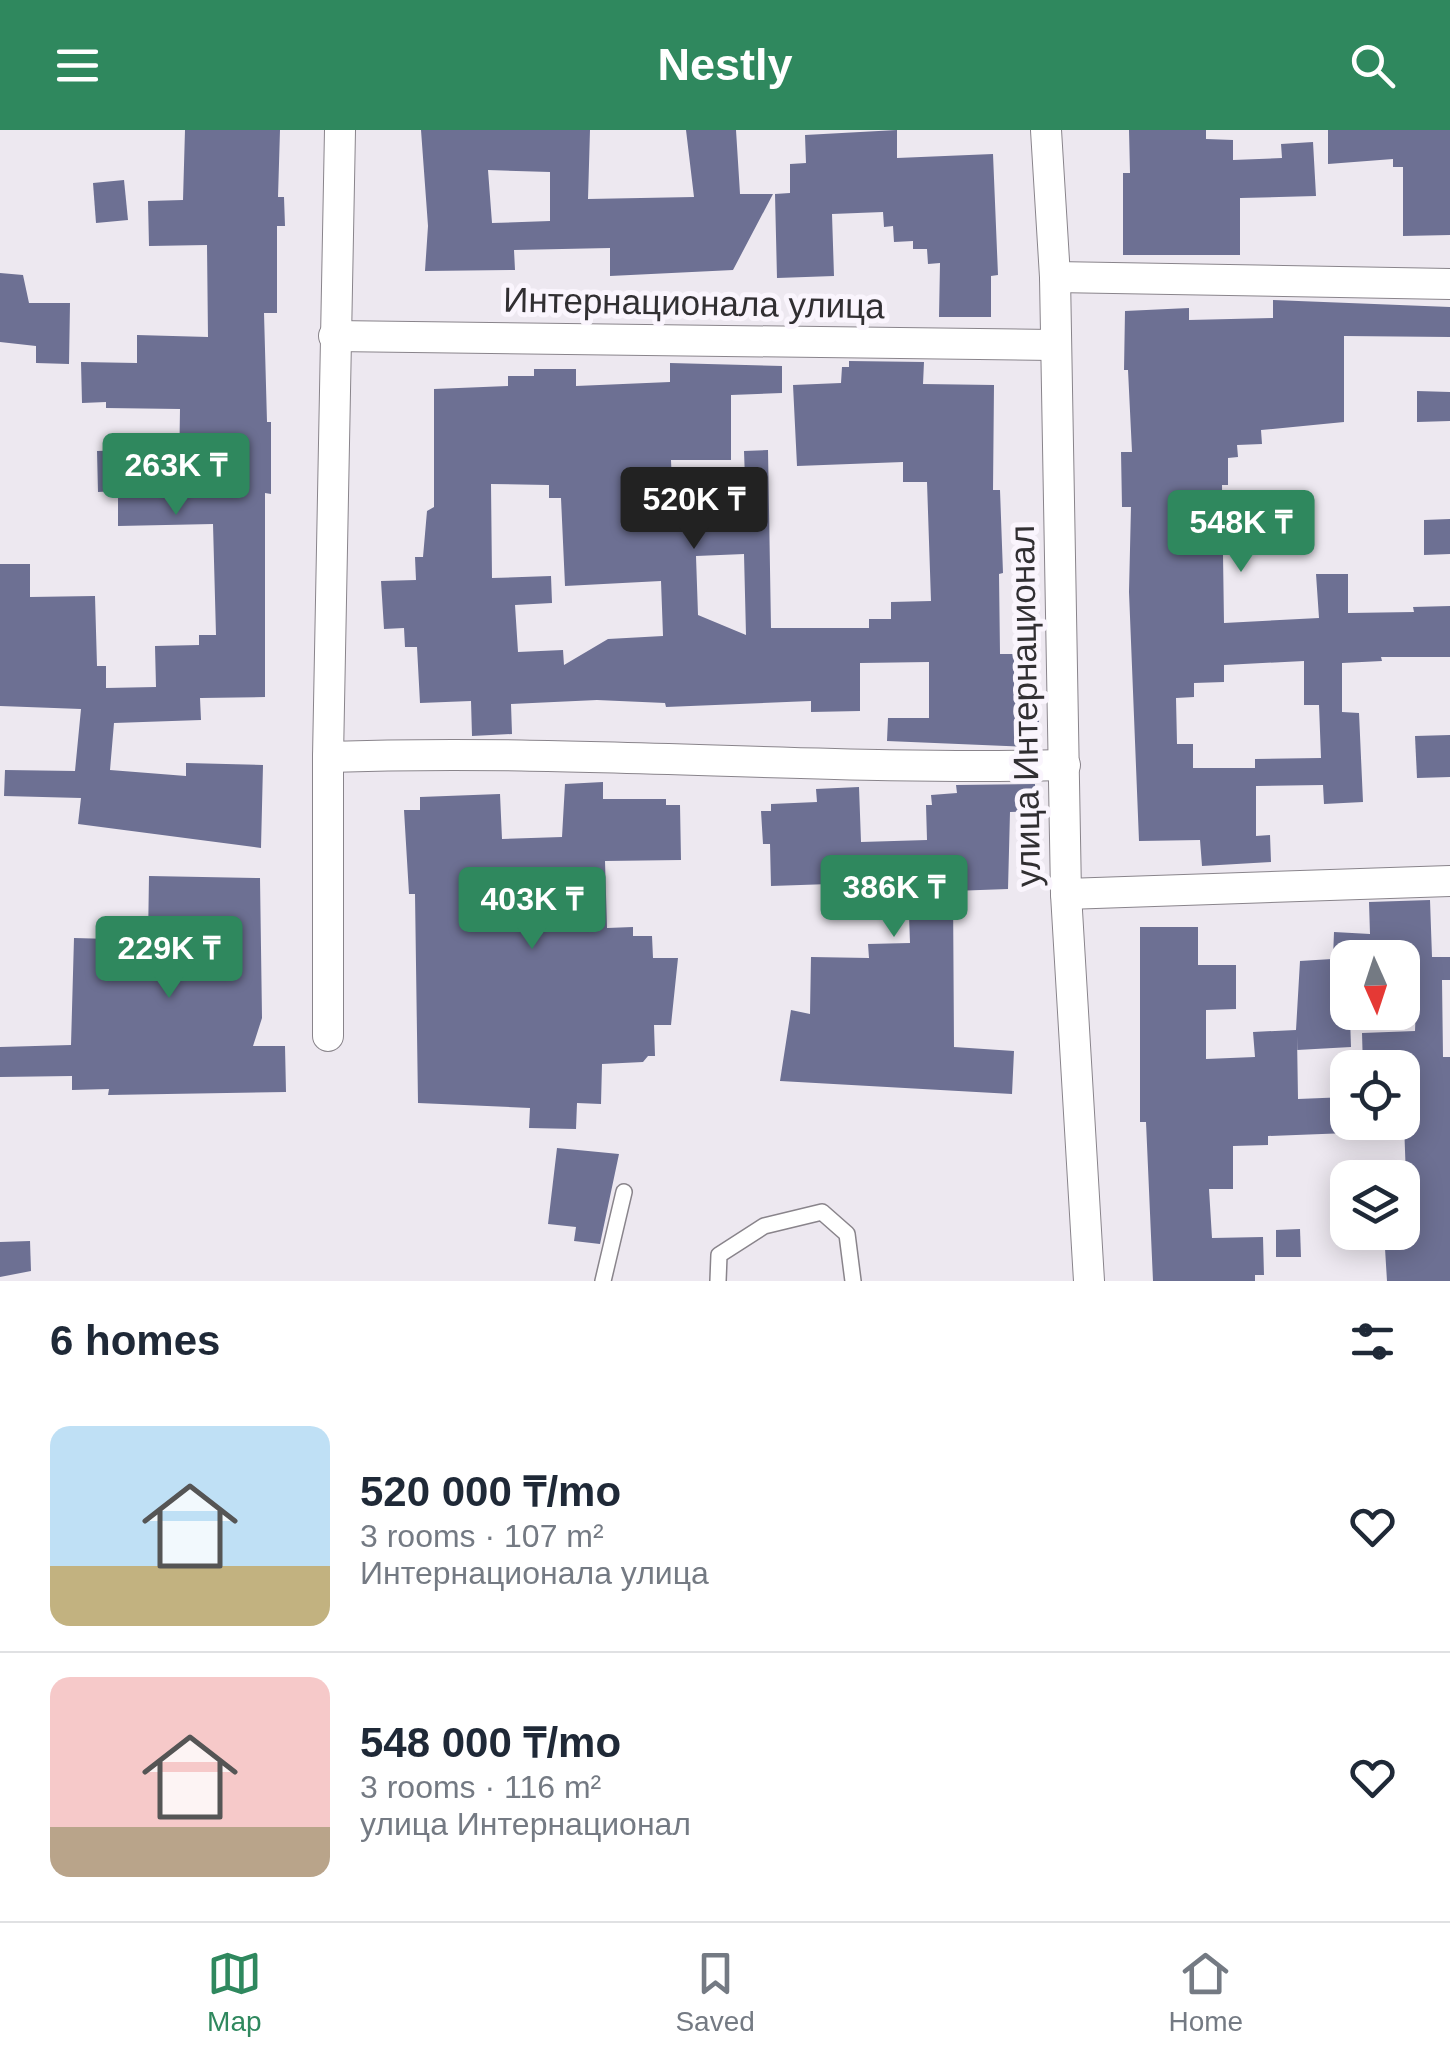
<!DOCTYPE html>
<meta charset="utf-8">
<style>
body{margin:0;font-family:Helvetica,sans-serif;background:#f6f6f7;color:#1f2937;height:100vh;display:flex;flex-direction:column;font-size:38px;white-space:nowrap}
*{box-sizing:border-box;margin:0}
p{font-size:32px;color:#747a83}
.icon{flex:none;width:55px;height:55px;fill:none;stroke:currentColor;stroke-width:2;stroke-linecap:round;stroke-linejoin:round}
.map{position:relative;height:1151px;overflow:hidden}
.details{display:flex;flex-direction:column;background:#fff;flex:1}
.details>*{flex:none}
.needle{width:65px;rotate:177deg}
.tools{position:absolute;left:1330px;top:810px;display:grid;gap:20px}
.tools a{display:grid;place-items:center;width:90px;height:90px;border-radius:20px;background:#fff;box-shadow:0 5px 25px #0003;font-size:50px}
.price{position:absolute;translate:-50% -85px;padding:0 22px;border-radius:10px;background:#2f885e;color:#fff;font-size:32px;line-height:65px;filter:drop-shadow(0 2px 5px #0008)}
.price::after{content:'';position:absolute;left:50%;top:60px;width:30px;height:22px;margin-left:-15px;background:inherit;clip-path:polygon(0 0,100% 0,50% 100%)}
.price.active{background:#222;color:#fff}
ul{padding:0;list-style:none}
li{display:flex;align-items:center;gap:30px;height:250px;padding:0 50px}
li+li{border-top:2px solid #e0e1e3}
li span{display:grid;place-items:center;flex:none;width:280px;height:200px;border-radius:20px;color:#555}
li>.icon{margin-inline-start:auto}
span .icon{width:120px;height:120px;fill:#fffc;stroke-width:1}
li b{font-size:42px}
h2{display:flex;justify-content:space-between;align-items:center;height:120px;padding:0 50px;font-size:42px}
header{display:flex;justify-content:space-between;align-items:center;height:130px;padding:0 50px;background:#2f885e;color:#fff;font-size:45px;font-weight:600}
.dock{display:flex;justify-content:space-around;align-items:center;height:140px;border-top:2px solid #e0e1e3;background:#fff;font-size:28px;color:#747a83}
.dock a{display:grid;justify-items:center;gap:5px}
.dock .active{color:#2f885e}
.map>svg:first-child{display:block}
.building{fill:#6d7093;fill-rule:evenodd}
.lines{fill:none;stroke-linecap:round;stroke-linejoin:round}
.service-casing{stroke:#89848b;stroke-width:18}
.minor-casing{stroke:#89848b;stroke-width:32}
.service{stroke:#fff;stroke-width:15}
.minor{stroke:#fff;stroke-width:30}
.labels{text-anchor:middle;stroke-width:10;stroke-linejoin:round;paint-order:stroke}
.street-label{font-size:35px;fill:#312f32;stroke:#faf5fd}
</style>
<header><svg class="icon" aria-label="menu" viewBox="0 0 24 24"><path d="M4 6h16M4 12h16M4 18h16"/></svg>Nestly<svg class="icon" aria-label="search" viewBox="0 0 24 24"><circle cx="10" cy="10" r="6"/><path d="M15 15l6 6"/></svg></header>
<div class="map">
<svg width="1450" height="1151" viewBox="0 0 1450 1151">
<rect width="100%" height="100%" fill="#ede8f0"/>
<!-- building -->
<g class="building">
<path d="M 185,0 L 280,0 L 278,67 L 284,67 L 285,96 L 277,96 L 277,183 L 264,183 L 267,292 L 271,292 L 271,364 L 265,363 L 265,567 L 200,568 L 201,590 L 114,593 L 110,640 L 186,646 L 186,633 L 263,635 L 261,718 L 78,694 L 81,668 L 4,666 L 5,640 L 75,641 L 81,579 L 0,576 L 0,434 L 30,434 L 30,467 L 95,466 L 97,536 L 106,536 L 106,558 L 156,557 L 155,516 L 199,515 L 199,505 L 216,505 L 213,394 L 118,396 L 118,361 L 98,362 L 97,321 L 128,320 L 128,344 L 179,343 L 180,279 L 106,278 L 106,272 L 82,273 L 81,232 L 137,233 L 137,205 L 208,207 L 207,115 L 149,116 L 148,71 L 183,70 Z"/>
<path d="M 421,0 L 590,0 L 588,69 L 694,67 L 686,0 L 736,0 L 740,64 L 773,64 L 733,140 L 610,146 L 610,118 L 514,120 L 515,140 L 425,141 L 428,96 ZM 488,40 L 550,42 L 550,91 L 492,93 Z"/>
<path d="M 897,0 L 897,28 L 993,24 L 998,145 L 991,146 L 991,187 L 939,187 L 940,133 L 928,134 L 927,119 L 913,119 L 913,111 L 894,112 L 893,96 L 884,97 L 883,82 L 832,84 L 834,146 L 777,148 L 775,64 L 790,63 L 790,34 L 806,33 L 805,5 Z"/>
<path d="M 1129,0 L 1206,0 L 1206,9 L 1233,10 L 1233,30 L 1282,28 L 1281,14 L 1313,12 L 1316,66 L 1240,68 L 1240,125 L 1123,125 L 1123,43 L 1130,43 Z"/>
<path d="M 1328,0 L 1450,0 L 1450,105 L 1403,106 L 1403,37 L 1393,37 L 1393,29 L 1328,34 Z"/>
<path d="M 124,50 L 128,90 L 96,93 L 93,53 Z"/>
<path d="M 0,143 L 23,145 L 29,173 L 70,173 L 69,234 L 36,233 L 36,216 L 0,212 Z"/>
<path d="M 1273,170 L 1450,177 L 1450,207 L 1344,206 L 1344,292 L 1261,300 L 1262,314 L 1237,315 L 1238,327 L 1228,328 L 1228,355 L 1222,355 L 1224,493 L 1319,488 L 1316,444 L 1348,444 L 1348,483 L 1414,482 L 1413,477 L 1450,476 L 1450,527 L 1381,527 L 1382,531 L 1342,533 L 1342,582 L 1359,583 L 1363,672 L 1324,674 L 1323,655 L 1256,656 L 1256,706 L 1270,705 L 1271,732 L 1202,736 L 1200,710 L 1139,711 L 1129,462 L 1131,377 L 1122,377 L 1121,322 L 1132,322 L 1128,240 L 1124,240 L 1125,181 L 1189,178 L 1189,190 L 1273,188 ZM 1304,531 L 1304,575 L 1319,575 L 1321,628 L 1255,629 L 1255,638 L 1193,638 L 1193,614 L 1177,614 L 1176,568 L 1194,567 L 1194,553 L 1224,552 L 1224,535 Z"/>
<path d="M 849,231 L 924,232 L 923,254 L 994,255 L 993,360 L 1000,360 L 1003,443 L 999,444 L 1000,524 L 1014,524 L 1014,564 L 1029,564 L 1036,574 L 1039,592 L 1031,599 L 1031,617 L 887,611 L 888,588 L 929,588 L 929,532 L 860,533 L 860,581 L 811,582 L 811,571 L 666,577 L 665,573 L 597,570 L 511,574 L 512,604 L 472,606 L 471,571 L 420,573 L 417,517 L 405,517 L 404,498 L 384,499 L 381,451 L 416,450 L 415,427 L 423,427 L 427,381 L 434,377 L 434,259 L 508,256 L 508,246 L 534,246 L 534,239 L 576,239 L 576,256 L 670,252 L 670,233 L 782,236 L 782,263 L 731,265 L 731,330 L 671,330 L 673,380 L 746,378 L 744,321 L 768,320 L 771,498 L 869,498 L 869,489 L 891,489 L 891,472 L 931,471 L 927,352 L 903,352 L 903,332 L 797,336 L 793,255 L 841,253 L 842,237 L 849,237 ZM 491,354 L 549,355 L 549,368 L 561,368 L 565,456 L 661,451 L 663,506 L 608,509 L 564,535 L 563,520 L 518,522 L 515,475 L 552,473 L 551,446 L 492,448 ZM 744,424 L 746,505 L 698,485 L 696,426 Z"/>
<path d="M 1417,261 L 1450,262 L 1450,291 L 1417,292 Z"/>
<path d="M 1450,389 L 1450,424 L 1424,425 L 1424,390 Z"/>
<path d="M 1450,605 L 1450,647 L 1417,648 L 1415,606 Z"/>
<path d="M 603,652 L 603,669 L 666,669 L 666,675 L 680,675 L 681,730 L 605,731 L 607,798 L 633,797 L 633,806 L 652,806 L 653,828 L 678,828 L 671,895 L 654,895 L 655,926 L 648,926 L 643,932 L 602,934 L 601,974 L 577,973 L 576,999 L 529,998 L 530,978 L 418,973 L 415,764 L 409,764 L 404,680 L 420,680 L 420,667 L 500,664 L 502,709 L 562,707 L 565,654 Z"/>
<path d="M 1035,654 L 1036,681 L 1010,682 L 1008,759 L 953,761 L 954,917 L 1014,921 L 1012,964 L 780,951 L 791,880 L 810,884 L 811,827 L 869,828 L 868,814 L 910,813 L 908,758 L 833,761 L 830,754 L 771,756 L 770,714 L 763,714 L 761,681 L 771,681 L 771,674 L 817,672 L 816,659 L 859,657 L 861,712 L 927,710 L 926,675 L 932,675 L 931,665 L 957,663 L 956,655 Z"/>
<path d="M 149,746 L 260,748 L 262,888 L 253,916 L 285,916 L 286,962 L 108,965 L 109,959 L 72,960 L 72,946 L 0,947 L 0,917 L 71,915 L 74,808 L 148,810 Z"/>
<path d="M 1430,770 L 1432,827 L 1450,827 L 1450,850 L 1442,850 L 1443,927 L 1450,927 L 1450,1151 L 1387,1151 L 1384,1102 L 1420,1099 L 1419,1048 L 1406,1048 L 1402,938 L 1363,938 L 1362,903 L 1415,901 L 1417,846 L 1402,845 L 1402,828 L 1333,828 L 1334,802 L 1370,804 L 1369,772 Z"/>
<path d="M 1140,797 L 1198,797 L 1198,835 L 1236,835 L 1236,879 L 1206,880 L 1206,929 L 1255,927 L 1253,902 L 1296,900 L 1300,831 L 1348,828 L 1351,917 L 1297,920 L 1297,906 L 1298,969 L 1347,967 L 1348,1003 L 1268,1006 L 1268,1015 L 1233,1016 L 1233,1059 L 1209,1059 L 1212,1108 L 1263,1107 L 1264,1145 L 1255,1145 L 1255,1151 L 1153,1151 L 1146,992 L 1140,992 Z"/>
<path d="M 557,1018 L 619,1024 L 600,1114 L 574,1111 L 576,1097 L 548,1094 Z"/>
<path d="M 1300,1099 L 1301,1127 L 1276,1127 L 1276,1100 Z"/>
<path d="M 30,1111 L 31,1141 L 0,1147 L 0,1112 Z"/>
</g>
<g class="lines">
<defs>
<g id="service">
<path d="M 603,1151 L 624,1062"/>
<path d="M 718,1151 L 719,1125 L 764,1096 L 822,1082 L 847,1104 L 853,1151"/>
</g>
<g id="minor">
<path d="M 1046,0 L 1055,147 L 1066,764 L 1089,1151"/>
<path d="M 1055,147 L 1450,154"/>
<path d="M 334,206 L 1053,215"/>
<path d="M 328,627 C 574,618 819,641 1065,635"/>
<path d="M 1066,764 L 1450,751"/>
<path d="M 328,906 L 328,627 L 340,0"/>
</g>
</defs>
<!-- service casing -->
<use href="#service" class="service-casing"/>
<!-- minor casing -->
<use href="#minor" class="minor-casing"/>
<!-- service -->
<use href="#service" class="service"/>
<!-- minor -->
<use href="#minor" class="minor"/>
</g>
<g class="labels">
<!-- street labels -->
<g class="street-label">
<text transform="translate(694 173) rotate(1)" y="12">Интернационала улица</text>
<text transform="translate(1025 576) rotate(-91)" y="12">улица Интернационал</text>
</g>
</g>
</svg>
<div class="tools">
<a><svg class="needle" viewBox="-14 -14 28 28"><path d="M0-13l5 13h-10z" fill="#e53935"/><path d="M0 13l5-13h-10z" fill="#747a83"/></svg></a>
<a><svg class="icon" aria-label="locate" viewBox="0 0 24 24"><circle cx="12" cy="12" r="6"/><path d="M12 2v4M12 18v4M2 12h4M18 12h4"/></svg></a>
<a><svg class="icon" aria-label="layers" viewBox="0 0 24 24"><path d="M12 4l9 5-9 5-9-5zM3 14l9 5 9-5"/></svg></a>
</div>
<b class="price" style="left:176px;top:388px">263K ₸</b>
<b class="price active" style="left:694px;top:422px">520K ₸</b>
<b class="price" style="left:1241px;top:445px">548K ₸</b>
<b class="price" style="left:894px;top:810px">386K ₸</b>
<b class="price" style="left:532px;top:822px">403K ₸</b>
<b class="price" style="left:169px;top:871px">229K ₸</b>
</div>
<section class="details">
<h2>6 homes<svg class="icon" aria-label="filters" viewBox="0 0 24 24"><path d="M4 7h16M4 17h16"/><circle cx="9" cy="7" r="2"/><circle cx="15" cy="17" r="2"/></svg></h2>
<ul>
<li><span style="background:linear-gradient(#bfe0f5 70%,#c2b280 0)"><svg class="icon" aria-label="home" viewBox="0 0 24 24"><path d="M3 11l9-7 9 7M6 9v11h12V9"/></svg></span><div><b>520 000 ₸/mo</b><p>3 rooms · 107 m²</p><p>Интернационала улица</p></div><svg class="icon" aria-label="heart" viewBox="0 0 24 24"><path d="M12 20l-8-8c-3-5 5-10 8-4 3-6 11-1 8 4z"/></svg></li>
<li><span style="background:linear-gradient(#f6c9c9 75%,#b9a48a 0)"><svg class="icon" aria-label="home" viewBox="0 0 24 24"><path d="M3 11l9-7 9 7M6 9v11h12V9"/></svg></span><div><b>548 000 ₸/mo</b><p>3 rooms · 116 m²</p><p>улица Интернационал</p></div><svg class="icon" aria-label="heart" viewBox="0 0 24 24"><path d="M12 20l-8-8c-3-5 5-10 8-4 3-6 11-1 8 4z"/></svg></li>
</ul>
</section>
<nav class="dock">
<a class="active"><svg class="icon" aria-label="map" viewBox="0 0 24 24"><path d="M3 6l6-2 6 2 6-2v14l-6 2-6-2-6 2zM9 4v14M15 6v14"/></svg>Map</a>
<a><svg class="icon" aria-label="saved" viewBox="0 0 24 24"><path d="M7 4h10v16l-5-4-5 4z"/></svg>Saved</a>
<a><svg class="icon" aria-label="home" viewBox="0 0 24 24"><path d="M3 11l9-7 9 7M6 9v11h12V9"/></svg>Home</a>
</nav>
